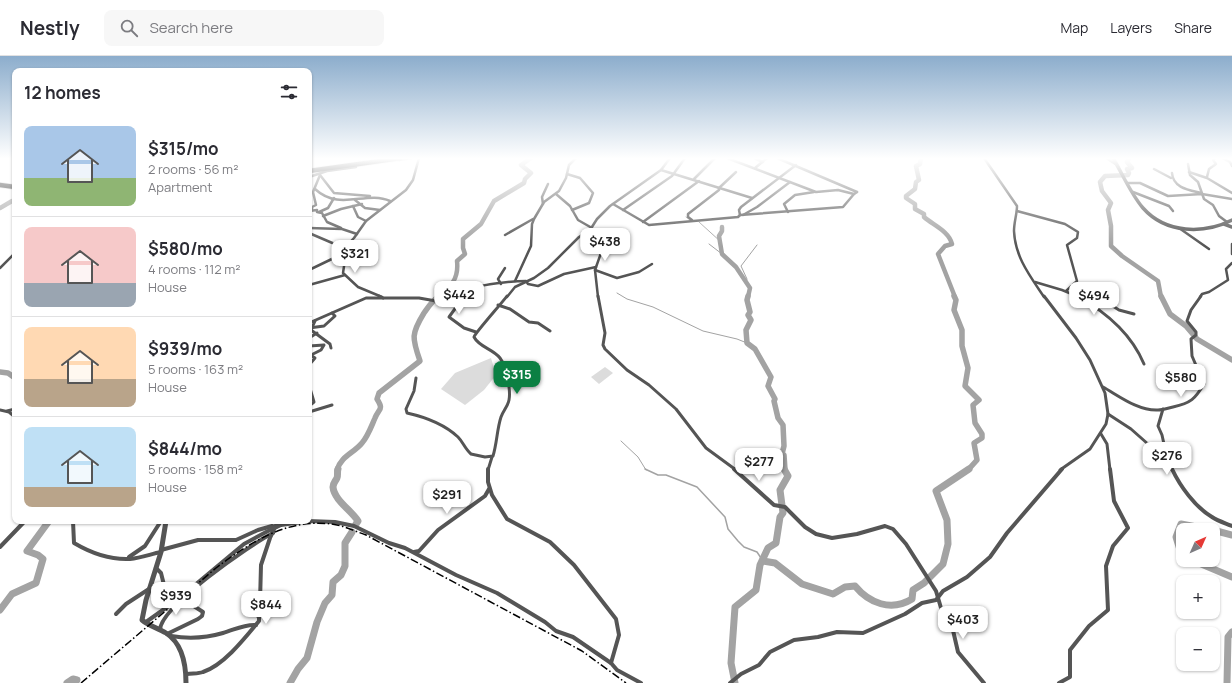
<!DOCTYPE html>
<meta charset="utf-8">
<style>
body{margin:0;font-family:Manrope,sans-serif;background:#f7f7f7;color:#2b2b33;height:100vh;display:flex;flex-direction:column;font-size:15px;white-space:nowrap}
*{box-sizing:border-box;margin:0}
p{font-size:13px;color:#7c7c81}
.icon{flex:none;width:22px;height:22px;fill:none;stroke:currentColor;stroke-width:2;stroke-linecap:round;stroke-linejoin:round}
.map{position:relative;flex:1;overflow:hidden}
.side{position:absolute;left:12px;top:12px;width:300px;height:456px;display:flex;flex-direction:column;background:#fff;border-radius:8px;box-shadow:0 1px 3px #0004}
.side>*{flex:none}
.needle{width:26px;rotate:45deg}
.fabs{position:absolute;left:1176px;top:467px;display:grid;gap:8px}
.fabs a{display:grid;place-items:center;width:44px;height:44px;border-radius:8px;background:#fff;box-shadow:0 1px 3px #0004;font-size:20px}
.price{position:absolute;translate:-50% -34px;padding:0 9px;border-radius:8px;background:#fff;color:#222;font-size:13px;line-height:26px;filter:drop-shadow(0 1px 2px #0008)}
.price::after{content:'';position:absolute;left:50%;top:24px;width:12px;height:9px;margin-left:-6px;background:inherit;clip-path:polygon(0 0,100% 0,50% 100%)}
.price.active{background:#0b8043;color:#fff}
ul{padding:0;list-style:none}
li{display:flex;align-items:center;gap:12px;height:100px;padding:0 12px}
li+li{border-top:1px solid #e1e1e2}
li span{display:grid;place-items:center;flex:none;width:112px;height:80px;border-radius:8px;color:#555}
li>.icon{margin-inline-start:auto}
span .icon{width:48px;height:48px;fill:#fffc;stroke-width:1}
li b{font-size:17px}
h2{display:flex;justify-content:space-between;align-items:center;height:48px;padding:0 12px;font-size:17px}
header{display:flex;align-items:center;gap:24px;box-sizing:border-box;height:56px;padding:0 20px;background:#fff;border-bottom:1px solid #e1e1e2}
header strong{font-size:19px}
nav{display:flex;gap:22px;margin-inline-start:auto;font-size:14px}
.search{width:280px;height:36px;background:#f7f7f7;display:flex;align-items:center;gap:10px;box-sizing:border-box;padding:0 14px;border-radius:8px;color:#7c7c81;font-size:15px}
.map>svg:first-child{display:block}
.green{fill:#dcdcdc}
.lines{fill:none;stroke-linecap:round;stroke-linejoin:round}
.stream-far1{stroke:#a3a3a3;stroke-width:1}
.stream{stroke:#a3a3a3;stroke-width:1.5}
.river-far2{stroke:#a3a3a3;stroke-width:4.5}
.river-far1{stroke:#a3a3a3;stroke-width:5.5}
.river{stroke:#a3a3a3;stroke-width:7}
.trunk-casing{stroke:#dbdbdb;stroke-width:6}
.minor-far2{stroke:#555;stroke-width:2.5}
.minor-far1{stroke:#555;stroke-width:3}
.minor{stroke:#555;stroke-width:4}
.tertiary-far1{stroke:#555;stroke-width:3.5}
.tertiary{stroke:#555;stroke-width:5}
.trunk{stroke:#000;stroke-width:4.5}
.rail{stroke:#000;stroke-width:1.5;stroke-dasharray:8 2.5 1.5 2.5;stroke-linecap:butt}
</style>
<header>
<strong>Nestly</strong>
<div class="search"><svg class="icon" aria-label="search" viewBox="0 0 24 24"><circle cx="10" cy="10" r="6"/><path d="M15 15l6 6"/></svg>Search here</div>
<nav><a>Map</a><a>Layers</a><a>Share</a></nav>
</header>
<div class="map">
<svg width="1232" height="627" viewBox="0 0 1232 627">
<rect width="100%" height="100%" fill="#fff"/>
<!-- green -->
<g class="green">
<path d="M 491,302 L 496,319 L 484,334 L 465,349 L 441,333 L 455,317 Z"/>
<path d="M 605,311 L 613,317 L 599,328 L 591,321 Z"/>
</g>
<g class="lines">
<!-- stream-far1 -->
<g class="stream-far1">
<path d="M 686,161 L 690,164"/>
<path d="M 699,166 L 721,186"/>
<path d="M 709,188 L 722,198"/>
<path d="M 746,227 L 747,223 L 741,210 L 757,189"/>
<path d="M 617,237 L 627,243 L 653,251 L 703,275 L 737,283 L 747,287"/>
<path d="M 621,385 L 638,401 L 646,414"/>
</g>
<!-- stream -->
<path class="stream" d="M 645,413 L 658,419 L 666,419 L 697,431 L 725,461 L 728,473 L 738,485 L 744,491 L 757,496 L 763,505"/>
<!-- river-far2 -->
<g class="river-far2">
<path d="M 921,102 L 920,108 L 916,110 L 919,124 L 916,126 L 915,133 L 906,140 L 906,142 L 915,148 L 915,153 L 924,158 L 924,161 C 933,169 949,175 952,188 L 945,190 L 938,198 L 955,241"/>
<path d="M 1129,102 L 1127,106 L 1132,112 L 1127,113 L 1129,117 L 1128,119 L 1105,120 L 1100,126 L 1102,135 L 1111,147 L 1108,154 L 1111,170 L 1111,190 L 1122,200 L 1158,225 L 1161,241"/>
<path d="M 0,152 L 12,145"/>
<path d="M 722,171 L 722,175 L 719,180 L 722,198 L 736,211 L 750,232 L 748,241"/>
<path d="M 437,241 C 451,232 459,222 457,205 L 465,198 L 463,192 L 463,183 L 481,168 L 494,145 L 524,127 L 525,123 L 531,117 L 521,109 L 531,102"/>
</g>
<!-- river-far1 -->
<g class="river-far1">
<path d="M 748,240 L 747,244 L 750,256 L 748,259 L 751,264 L 746,274 L 747,287 L 755,293 L 771,321 L 768,330 L 775,343 L 774,345 L 778,362 L 783,369 L 784,390 L 782,398 L 784,399 L 785,414"/>
<path d="M 954,240 L 956,244 L 954,254 L 962,274 L 962,290 L 968,312 L 965,330 L 979,344 L 973,349 L 975,367 L 982,378 L 982,382 L 974,387 L 977,404 L 968,414"/>
<path d="M 1161,240 L 1170,258 L 1186,270 L 1197,283 L 1232,304"/>
<path d="M 0,316 L 8,317 L 15,322"/>
<path d="M 337,414 C 341,400 354,397 362,387 C 368,380 371,371 375,362 C 379,352 384,354 377,343 L 379,337 L 420,305 C 412,282 411,278 424,257 C 429,250 432,245 439,240"/>
</g>
<!-- river -->
<g class="river">
<path d="M 338,413 C 337,416 338,420 337,422 C 335,426 333,427 333,431 C 334,444 352,455 358,465 L 356,468"/>
<path d="M 1213,474 L 1232,479"/>
<path d="M 1183,498 L 1181,497 L 1176,481 L 1181,468 L 1212,474"/>
<path d="M 1192,504 L 1232,521"/>
<path d="M 763,505 L 775,507 L 802,528 L 833,538 L 845,531 L 855,530 C 869,547 891,556 912,543 L 913,534 L 924,527 L 943,508 L 948,488 L 947,464 L 936,435 L 969,413"/>
<path d="M 0,554 L 12,538 L 36,527 L 43,503 L 38,499 L 27,495 L 49,465"/>
<path d="M 67,627 L 73,623 L 77,624"/>
<path d="M 290,627 L 298,613 L 307,602 L 317,566 L 325,547 L 332,539 L 333,526 L 341,519 L 345,510 L 345,487 L 352,476"/>
<path d="M 735,627 L 731,607 L 735,551 L 756,534 L 760,509 L 768,492 L 776,487 L 780,461 L 783,457 L 780,434 L 788,420 L 784,413"/>
<path d="M 1227,627 L 1228,581 L 1232,576"/>
</g>
<defs>
<g id="trunk">
<path d="M 309,115 L 401,102"/>
<path d="M 0,129 L 15,131"/>
</g>
</defs>
<!-- trunk casing -->
<use href="#trunk" class="trunk-casing"/>
<!-- minor-far2 -->
<g class="minor-far2">
<path d="M 727,102 L 816,136 L 838,134 L 854,138 L 857,136"/>
<path d="M 754,102 L 763,106"/>
<path d="M 777,102 L 857,136"/>
<path d="M 984,102 L 1017,150 C 1017,158 1014,166 1014,175 C 1015,201 1030,220 1044,241"/>
<path d="M 1106,102 L 1117,109"/>
<path d="M 1222,102 L 1230,106 L 1232,110"/>
<path d="M 399,104 L 412,102"/>
<path d="M 1188,108 L 1190,119 L 1198,126 L 1204,143 L 1213,149 L 1219,160 L 1227,166"/>
<path d="M 755,112 L 767,102"/>
<path d="M 1154,113 L 1171,122"/>
<path d="M 661,114 L 752,142"/>
<path d="M 1189,116 L 1207,122 L 1232,137"/>
<path d="M 1172,117 C 1173,132 1189,134 1201,137"/>
<path d="M 567,118 L 580,122 L 593,137 L 589,147 L 572,154"/>
<path d="M 320,119 L 334,137 L 370,140"/>
<path d="M 309,121 L 327,115 L 356,111"/>
<path d="M 1207,121 L 1209,113 L 1216,108 L 1213,104 L 1215,102"/>
<path d="M 694,123 L 715,102"/>
<path d="M 1127,127 L 1140,127 L 1168,140 L 1202,138 L 1232,143"/>
<path d="M 315,133 C 340,156 366,134 390,145"/>
<path d="M 1133,136 L 1169,150 L 1173,155"/>
<path d="M 556,138 L 570,150 L 578,164 L 592,172"/>
<path d="M 355,144 L 365,152 L 380,154"/>
<path d="M 543,148 L 542,141 L 548,128"/>
<path d="M 613,148 L 649,169 L 738,161 L 740,159 L 739,154 L 741,151 L 796,109"/>
<path d="M 353,150 L 358,161 L 366,165"/>
<path d="M 312,154 L 312,151 L 316,149 L 313,136 L 320,119"/>
<path d="M 623,154 L 672,120 L 685,102"/>
<path d="M 309,155 L 317,154 L 317,156 L 322,157 L 327,166 L 341,172"/>
<path d="M 1017,155 L 1065,168 L 1078,176 L 1077,182 L 1067,189 L 1077,225 L 1066,235"/>
<path d="M 319,156 L 328,152 L 334,142"/>
<path d="M 788,156 L 784,148 L 795,139 L 814,136"/>
<path d="M 740,159 L 843,151 L 854,138"/>
<path d="M 743,159 L 757,151 L 790,126"/>
<path d="M 323,160 L 341,153 L 362,148"/>
<path d="M 692,164 L 688,161 L 688,158 L 719,134 L 719,132 L 736,116"/>
<path d="M 643,166 L 699,125"/>
<path d="M 309,172 L 342,173 L 357,178"/>
<path d="M 1179,172 L 1209,193"/>
<path d="M 590,174 L 597,183 L 601,197 L 595,214 L 598,241"/>
<path d="M 309,177 L 344,192"/>
<path d="M 505,179 L 533,163"/>
<path d="M 1232,188 L 1232,198"/>
<path d="M 343,193 L 346,197 L 343,217 L 358,231 L 382,241"/>
<path d="M 0,212 L 15,197"/>
<path d="M 309,214 L 336,201 L 354,182 L 366,165 L 406,134 L 413,124 L 419,102"/>
<path d="M 595,214 L 617,222 L 639,216 L 652,208"/>
<path d="M 515,225 L 531,190 L 532,168 L 534,163 L 544,146 L 559,135 L 566,122 L 569,109 L 576,102"/>
<path d="M 1035,226 L 1062,234 L 1079,241"/>
<path d="M 501,228 L 498,223 L 505,212"/>
<path d="M 309,229 L 345,219"/>
<path d="M 1076,239 C 1084,241 1091,238 1100,241"/>
<path d="M 442,241 C 458,232 506,225 526,225 L 528,228 L 538,230 L 564,218 L 596,211"/>
<path d="M 461,241 L 467,234"/>
<path d="M 507,241 L 515,231 L 534,222 L 548,212 L 579,181 L 590,174 L 597,163 L 610,150 L 661,114 L 670,102"/>
<path d="M 1200,241 L 1202,238 L 1209,236 L 1228,224 L 1226,213 L 1232,207"/>
</g>
<!-- minor-far1 -->
<g class="minor-far1">
<path d="M 379,240 L 383,242"/>
<path d="M 598,240 L 605,277 L 603,289 L 605,293 L 627,314 L 649,329 L 676,353 L 706,392 L 736,414"/>
<path d="M 1044,240 L 1076,282 L 1090,304 L 1105,337 L 1108,358 L 1106,368 L 1090,393 L 1060,414"/>
<path d="M 1077,240 C 1106,256 1131,277 1144,308"/>
<path d="M 1081,240 L 1086,240"/>
<path d="M 1097,240 L 1119,254 L 1134,258"/>
<path d="M 440,244 L 455,244 L 462,240"/>
<path d="M 454,245 L 457,250 L 449,261 L 464,272 L 476,276"/>
<path d="M 498,249 L 510,253 L 529,266 L 538,267 L 550,275"/>
<path d="M 315,265 L 311,274 L 330,288 L 331,292"/>
<path d="M 309,267 L 366,242 L 419,242 L 436,245 L 444,240"/>
<path d="M 309,272 L 324,270 L 335,260 L 332,257"/>
<path d="M 309,282 L 317,277"/>
<path d="M 309,290 L 324,289 L 321,294 L 313,298"/>
<path d="M 309,298 L 315,302 L 309,309"/>
<path d="M 416,322 L 414,335 L 406,353 L 407,357 C 425,361 444,368 458,381 C 463,386 465,393 471,398 L 485,401 L 493,400 C 497,387 497,373 501,361 C 503,355 508,350 509,344 C 511,334 506,310 500,302 C 493,293 479,291 474,281 C 475,277 502,247 507,240"/>
<path d="M 309,329 L 314,346 L 309,350"/>
<path d="M 1103,331 C 1119,340 1138,355 1158,354 C 1163,354 1168,352 1173,351 C 1191,347 1195,343 1204,328 L 1192,300 L 1191,283 L 1196,279 L 1196,276 L 1187,265 L 1191,254 L 1201,240"/>
<path d="M 1163,353 L 1158,370 L 1162,379 L 1167,402"/>
<path d="M 0,354 L 9,356 L 15,361"/>
<path d="M 7,355 L 15,353"/>
<path d="M 309,356 L 332,349"/>
<path d="M 1108,358 L 1131,373 L 1157,396 L 1167,402 L 1172,414"/>
<path d="M 1101,378 L 1107,388 L 1110,414"/>
<path d="M 488,414 L 492,401"/>
</g>
<!-- minor -->
<g class="minor">
<path d="M 488,413 L 488,426 L 492,439 L 507,463 L 550,486 L 574,509 L 616,563 L 619,579 L 611,607"/>
<path d="M 734,413 L 774,449 L 785,451 L 805,471 L 816,478 L 832,482 L 857,478 L 885,470 L 893,473 L 906,488 L 936,535 L 941,552 L 952,570 L 958,596 L 984,627"/>
<path d="M 1172,413 C 1180,430 1195,451 1212,461 C 1218,465 1225,467 1232,470"/>
<path d="M 73,465 L 74,487 C 91,497 111,504 130,503 C 141,502 151,498 161,496"/>
<path d="M 0,491 L 25,465"/>
<path d="M 161,494 L 198,484 L 236,484 L 258,474 L 272,470 L 276,471"/>
<path d="M 414,496 L 419,495 L 438,474 L 485,440 L 489,433"/>
<path d="M 129,501 L 145,490 L 161,465"/>
<path d="M 156,512 L 161,517 L 166,537 L 177,544 L 189,547 L 203,556 L 202,560 L 198,563 L 167,578"/>
<path d="M 116,558 L 126,548 L 149,533"/>
<path d="M 146,566 L 177,544 L 244,488 L 268,475 L 281,469 L 308,465 L 335,466 L 354,470 L 389,487 L 405,492 L 456,519 L 497,537 L 545,566 L 556,575 L 573,581 L 611,607 L 617,614 L 641,627"/>
<path d="M 160,574 C 160,551 251,488 273,477"/>
<path d="M 171,580 C 189,583 206,582 223,577 C 234,574 244,568 256,569"/>
<path d="M 187,618 C 192,617 198,618 203,616 C 224,609 245,582 259,565 L 259,561 L 253,555 L 260,546 L 261,509 L 270,482 L 278,465"/>
<path d="M 730,627 L 741,618 L 759,609 L 770,596 L 794,584 L 818,581 L 837,576 L 863,577 L 905,558 L 922,547 L 936,544 L 943,535 L 967,521 L 990,501 L 1007,477 L 1062,413"/>
<path d="M 1059,627 L 1070,621 L 1070,594 L 1089,570 L 1108,554 L 1106,510 L 1113,490 L 1128,472 L 1114,445 L 1110,413"/>
</g>
<!-- tertiary-far1 -->
<g class="tertiary-far1">
<path d="M 1113,102 C 1123,119 1131,138 1143,152 C 1166,178 1204,178 1232,164"/>
<path d="M 1224,168 L 1232,171"/>
</g>
<!-- tertiary -->
<path class="tertiary" d="M 166,465 L 161,496 L 146,544 L 142,564 C 149,570 158,572 166,577 C 183,588 186,609 186,627"/>
<!-- trunk -->
<use href="#trunk" class="trunk"/>
<!-- rail -->
<path class="rail" d="M 81,627 L 216,512 C 252,485 291,460 337,469 C 347,471 357,476 366,479 L 582,595 L 626,627"/>
</g>
<!-- sky -->
<linearGradient id="sky" x2="0" y2="1"><stop stop-color="#8cadcc"/><stop offset="0.54" stop-color="#fff"/><stop offset="1" stop-color="#fff" stop-opacity="0"/></linearGradient>
<rect width="1232" height="190" fill="url(#sky)"/>
</svg>
<div class="fabs">
<a><svg class="needle" viewBox="-14 -14 28 28"><path d="M0-13l5 13h-10z" fill="#e53935"/><path d="M0 13l5-13h-10z" fill="#7c7c81"/></svg></a>
<a>+</a>
<a>−</a>
</div>
<b class="price" style="left:605px;top:206px">$438</b>
<b class="price" style="left:355px;top:218px">$321</b>
<b class="price" style="left:459px;top:259px">$442</b>
<b class="price" style="left:1094px;top:260px">$494</b>
<b class="price active" style="left:517px;top:339px">$315</b>
<b class="price" style="left:1181px;top:342px">$580</b>
<b class="price" style="left:1167px;top:420px">$276</b>
<b class="price" style="left:759px;top:426px">$277</b>
<b class="price" style="left:447px;top:459px">$291</b>
<b class="price" style="left:176px;top:560px">$939</b>
<b class="price" style="left:266px;top:569px">$844</b>
<b class="price" style="left:963px;top:584px">$403</b>
<section class="side">
<h2>12 homes<svg class="icon" aria-label="filters" viewBox="0 0 24 24"><path d="M4 7h16M4 17h16"/><circle cx="9" cy="7" r="2"/><circle cx="15" cy="17" r="2"/></svg></h2>
<ul>
<li><span style="background:linear-gradient(#a9c7e8 65%,#8fb573 0)"><svg class="icon" aria-label="home" viewBox="0 0 24 24"><path d="M3 11l9-7 9 7M6 9v11h12V9"/></svg></span><div><b>$315/mo</b><p>2 rooms · 56 m²</p><p>Apartment</p></div></li>
<li><span style="background:linear-gradient(#f6c9c9 70%,#9aa5b1 0)"><svg class="icon" aria-label="home" viewBox="0 0 24 24"><path d="M3 11l9-7 9 7M6 9v11h12V9"/></svg></span><div><b>$580/mo</b><p>4 rooms · 112 m²</p><p>House</p></div></li>
<li><span style="background:linear-gradient(#ffd9b3 65%,#b9a48a 0)"><svg class="icon" aria-label="home" viewBox="0 0 24 24"><path d="M3 11l9-7 9 7M6 9v11h12V9"/></svg></span><div><b>$939/mo</b><p>5 rooms · 163 m²</p><p>House</p></div></li>
<li><span style="background:linear-gradient(#bfe0f5 75%,#b9a48a 0)"><svg class="icon" aria-label="home" viewBox="0 0 24 24"><path d="M3 11l9-7 9 7M6 9v11h12V9"/></svg></span><div><b>$844/mo</b><p>5 rooms · 158 m²</p><p>House</p></div></li>
</ul>
</section>
</div>
